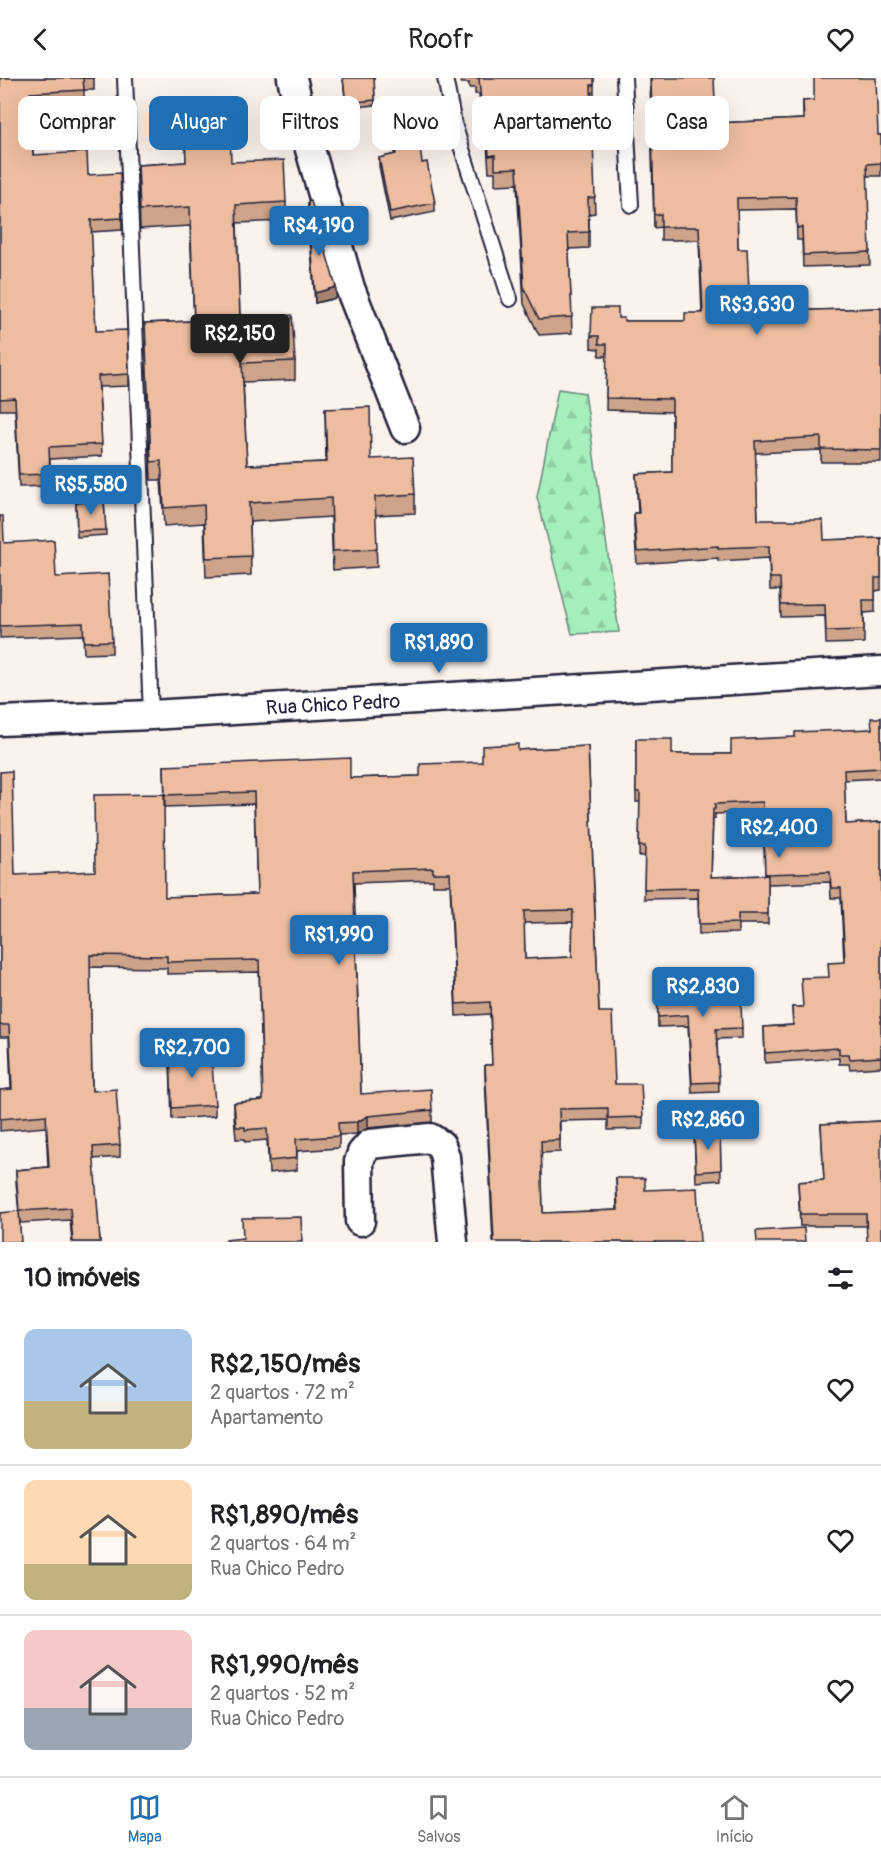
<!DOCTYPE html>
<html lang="pt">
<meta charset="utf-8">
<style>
body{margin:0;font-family:Pangolin,sans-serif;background:#f6f6f6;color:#202124;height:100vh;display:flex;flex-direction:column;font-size:22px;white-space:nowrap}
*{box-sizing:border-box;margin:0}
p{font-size:20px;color:#757577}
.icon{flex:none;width:33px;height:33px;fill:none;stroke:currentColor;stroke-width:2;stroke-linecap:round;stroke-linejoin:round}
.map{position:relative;height:1164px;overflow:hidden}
.panel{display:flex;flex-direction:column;background:#fff;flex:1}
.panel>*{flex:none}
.top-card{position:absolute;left:18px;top:18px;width:846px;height:54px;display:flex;gap:12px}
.price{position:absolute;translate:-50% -51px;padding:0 14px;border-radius:6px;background:#1f6fb2;color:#fff;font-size:20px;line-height:39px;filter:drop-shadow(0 2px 3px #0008)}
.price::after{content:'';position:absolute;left:50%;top:36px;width:18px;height:14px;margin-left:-9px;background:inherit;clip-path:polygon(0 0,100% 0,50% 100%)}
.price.current{background:#222;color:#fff}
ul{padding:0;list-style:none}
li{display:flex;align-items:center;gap:18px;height:150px;padding:0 24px}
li+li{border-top:2px solid #e0e0e0}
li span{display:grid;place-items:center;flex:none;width:168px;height:120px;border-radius:12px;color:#555}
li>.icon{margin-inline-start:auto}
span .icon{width:72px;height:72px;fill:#fffc;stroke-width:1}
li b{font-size:26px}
h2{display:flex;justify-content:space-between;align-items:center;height:72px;padding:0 24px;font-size:26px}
.chip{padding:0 21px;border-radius:12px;background:#fff;box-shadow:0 6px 24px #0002;font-size:21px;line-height:54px}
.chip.current{background:#1f6fb2;color:#fff}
header{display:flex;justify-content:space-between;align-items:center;height:78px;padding:0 24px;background:#fff;font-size:27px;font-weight:600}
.tabs{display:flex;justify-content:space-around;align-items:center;height:84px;border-top:2px solid #e0e0e0;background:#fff;font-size:16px;color:#757577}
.tabs a{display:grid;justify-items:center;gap:3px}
.tabs .current{color:#1f6fb2}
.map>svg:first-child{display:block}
.forest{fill:url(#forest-firs);stroke:#64887c;stroke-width:1.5}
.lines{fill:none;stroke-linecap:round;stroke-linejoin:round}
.service-casing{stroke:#22223b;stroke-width:18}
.minor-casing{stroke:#22223b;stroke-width:33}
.service{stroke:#fff;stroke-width:14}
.minor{stroke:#fff;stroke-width:28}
.wall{fill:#cda389;stroke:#22223b;stroke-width:1.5;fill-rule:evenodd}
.shaded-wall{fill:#a7846f;stroke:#22223b;stroke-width:1.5}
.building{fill:#eebd9f;stroke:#22223b;stroke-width:1.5;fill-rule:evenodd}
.labels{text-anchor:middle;stroke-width:4.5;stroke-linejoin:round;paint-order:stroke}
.street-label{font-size:20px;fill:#22223b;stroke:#fff}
</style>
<header><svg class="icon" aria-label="back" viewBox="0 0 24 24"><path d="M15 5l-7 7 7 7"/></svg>Roofr<svg class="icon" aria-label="heart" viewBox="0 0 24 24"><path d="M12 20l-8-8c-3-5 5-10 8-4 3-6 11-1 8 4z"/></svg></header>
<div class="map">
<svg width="881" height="1164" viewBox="0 0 881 1164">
<defs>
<pattern id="forest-firs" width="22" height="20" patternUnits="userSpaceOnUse" patternTransform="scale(1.5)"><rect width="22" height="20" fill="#a6efbc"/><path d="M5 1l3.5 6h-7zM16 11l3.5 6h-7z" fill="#8fcda2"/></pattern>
</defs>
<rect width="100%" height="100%" fill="#fcf2ec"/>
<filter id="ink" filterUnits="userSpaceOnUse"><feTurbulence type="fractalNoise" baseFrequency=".0167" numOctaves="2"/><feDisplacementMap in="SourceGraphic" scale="12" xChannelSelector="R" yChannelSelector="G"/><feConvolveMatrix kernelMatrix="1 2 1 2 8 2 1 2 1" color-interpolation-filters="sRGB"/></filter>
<g filter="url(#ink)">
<!-- forest -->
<path class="forest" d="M 558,311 L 585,315 L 619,554 L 572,556 L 537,419 Z"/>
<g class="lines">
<defs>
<g id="service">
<path d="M 125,0 L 151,637"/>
<path d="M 445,0 L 454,46 L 510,221"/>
<path d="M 624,0 L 631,127"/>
</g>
<g id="minor">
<path d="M 292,0 L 303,47 L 350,210 L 405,350"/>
<path d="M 0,643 L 151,637 L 881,593"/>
<path d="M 360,1143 L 359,1084 L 362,1075 L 370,1066 L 430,1060 L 441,1067 L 445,1079 L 453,1164"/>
</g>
</defs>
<!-- service casing -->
<use href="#service" class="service-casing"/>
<!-- minor casing -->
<use href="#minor" class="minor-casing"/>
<!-- service -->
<use href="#service" class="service"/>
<!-- minor -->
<use href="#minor" class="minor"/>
</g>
<!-- wall -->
<g class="wall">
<path d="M 0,0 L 94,0 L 94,12 L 84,12 L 84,24 L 31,27 L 33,77 L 88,97 L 122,140 L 122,152 L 91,154 L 96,253 L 129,296 L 129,308 L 99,309 L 102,378 L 50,381 L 50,408 L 19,409 L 15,332 L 0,332 Z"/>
<path d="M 343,0 L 374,0 L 375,27 L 346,30 Z"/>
<path d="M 461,0 L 594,0 L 594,24 L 591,24 L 595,135 L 589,136 L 589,170 L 569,171 L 572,255 L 539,257 L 524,226 L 517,106 L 495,107 L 495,94 L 489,94 L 487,66 L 483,66 L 479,16 L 475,16 L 475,10 L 469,10 L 469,5 L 461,5 Z"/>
<path d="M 650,0 L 716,45 L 803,41 L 803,23 L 878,57 L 881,57 L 881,98 L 867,98 L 870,187 L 803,189 L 802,162 L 797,162 L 796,131 L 737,132 L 738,171 L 750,234 L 881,230 L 881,384 L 821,384 L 821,372 L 755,375 L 758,442 L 824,462 L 881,460 L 881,512 L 875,513 L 875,534 L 864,535 L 864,565 L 826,566 L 825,538 L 781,539 L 780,512 L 770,512 L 769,480 L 718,483 L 718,480 L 637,486 L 634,448 L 634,435 L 638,435 L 636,396 L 672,394 L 672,334 L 606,332 L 607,278 L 599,278 L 599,271 L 591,270 L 591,258 L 618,240 L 624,243 L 685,243 L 702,235 L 699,162 L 661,162 L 661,149 L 654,150 Z"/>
<path d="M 184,23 L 231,84 L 286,124 L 286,143 L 237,145 L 240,241 L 295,283 L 295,302 L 243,304 L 247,387 L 326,384 L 325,331 L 371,381 L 415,416 L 415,435 L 375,437 L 377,489 L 333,492 L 331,439 L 250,444 L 251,497 L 206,499 L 204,445 L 164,448 L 161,402 L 151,402 L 145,245 L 194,243 L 190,148 L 140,151 L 138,87 L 186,84 Z"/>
<path d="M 393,49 L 422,85 L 435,125 L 435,134 L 390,143 L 379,88 L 379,80 L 395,76 L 393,58 Z"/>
<path d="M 308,124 L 336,220 L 315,225 L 308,134 Z"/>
<path d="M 104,423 L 106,457 L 77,459 L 76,425 Z"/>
<path d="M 0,438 L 4,465 L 56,499 L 112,563 L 112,575 L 84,576 L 83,557 L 0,560 Z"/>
<path d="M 881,640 L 881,700 L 844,702 L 846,746 L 881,744 L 881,989 L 850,991 L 849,986 L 839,986 L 839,980 L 765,985 L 764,949 L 793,947 L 792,929 L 802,929 L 829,899 L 844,884 L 841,820 L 831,820 L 830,804 L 768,806 L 768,846 L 738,846 L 738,855 L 699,856 L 698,820 L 644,821 L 645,778 L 639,778 L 640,724 L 636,724 L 636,661 L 672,676 L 731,676 L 795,659 L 871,651 ZM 763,734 L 765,797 L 711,799 L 713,741 L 715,741 L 715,736 Z"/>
<path d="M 588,668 L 599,934 L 615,1006 L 643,1039 L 643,1051 L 608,1052 L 608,1042 L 560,1043 L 560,1074 L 541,1075 L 543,1135 L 617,1132 L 616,1100 L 645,1112 L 700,1164 L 493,1164 L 485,999 L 485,987 L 492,987 L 490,936 L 456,938 L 450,807 L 433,807 L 433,802 L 354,805 L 361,1016 L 432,1032 L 432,1044 L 368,1050 L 357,1056 L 339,1057 L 339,1070 L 297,1073 L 297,1092 L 269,1095 L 267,1062 L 245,1064 L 245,1061 L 236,1061 L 234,1037 L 234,1025 L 263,1022 L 259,894 L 167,896 L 167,890 L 90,889 L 92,1013 L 120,1067 L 120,1079 L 93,1081 L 100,1164 L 72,1164 L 70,1142 L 20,1145 L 16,1104 L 16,1092 L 48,1089 L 46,1049 L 0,1053 L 0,1012 L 11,1011 L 9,959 L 0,959 L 0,694 L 15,797 L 165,819 L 257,816 L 254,726 L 165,729 L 164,688 L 350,700 L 420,698 L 482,684 L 518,672 ZM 573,844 L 572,879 L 525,881 L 524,845 Z"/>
<path d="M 657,903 L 687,904 L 742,950 L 742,960 L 717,961 L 719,1014 L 692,1015 L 688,948 L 658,949 Z"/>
<path d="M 170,984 L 215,1027 L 215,1038 L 172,1041 Z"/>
<path d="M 881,1043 L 866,1148 L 800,1148 L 798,1104 L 824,1102 L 821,1046 Z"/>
<path d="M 720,1052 L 721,1102 L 696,1104 L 694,1054 Z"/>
</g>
<!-- shaded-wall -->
<g class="shaded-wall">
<path d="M 336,209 L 336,220 L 315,225 L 315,215 Z"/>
<path d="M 368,1038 L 368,1050 L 357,1056 L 357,1044 Z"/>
</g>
<!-- building -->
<g class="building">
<path d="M 0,0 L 94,0 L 83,0 L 84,12 L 30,15 L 33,77 L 87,74 L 88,97 L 120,95 L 122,140 L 91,142 L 96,253 L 127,252 L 129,296 L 98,298 L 102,366 L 49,369 L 50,396 L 19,397 L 15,320 L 0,321 Z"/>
<path d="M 343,0 L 374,0 L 375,22 L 346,25 Z"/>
<path d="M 479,0 L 594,0 L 594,7 L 591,7 L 595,119 L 588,120 L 589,154 L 568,155 L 572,239 L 539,241 L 524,210 L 517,90 L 495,91 L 495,77 L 489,78 L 487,49 L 483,50 Z"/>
<path d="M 651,0 L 714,0 L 716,45 L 804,41 L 803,23 L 814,22 L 814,0 L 876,0 L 878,57 L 881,57 L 881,85 L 867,86 L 870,174 L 803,177 L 802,149 L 797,150 L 796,119 L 737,120 L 738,171 L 747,171 L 750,234 L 881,230 L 881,372 L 821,371 L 821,359 L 755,363 L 758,442 L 823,442 L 824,462 L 881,460 L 881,500 L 875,500 L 875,522 L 863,522 L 864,552 L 826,553 L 825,526 L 781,527 L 780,500 L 770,500 L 769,468 L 718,470 L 718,468 L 637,474 L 634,435 L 639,435 L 636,396 L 672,394 L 672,321 L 606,320 L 607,266 L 599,266 L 599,258 L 591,258 L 592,230 L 618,230 L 618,240 L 624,240 L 624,243 L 685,243 L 685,235 L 703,235 L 699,149 L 661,149 L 661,136 L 654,137 Z"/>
<path d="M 229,21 L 231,84 L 284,82 L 286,124 L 236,127 L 240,241 L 292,237 L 295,283 L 242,285 L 247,387 L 327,384 L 325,331 L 370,329 L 371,381 L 413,379 L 415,416 L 375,419 L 377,471 L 333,473 L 331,420 L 249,425 L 251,478 L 206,480 L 204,427 L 164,430 L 161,383 L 151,384 L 145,245 L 194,243 L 190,129 L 140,132 L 138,87 L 186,84 L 184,23 Z"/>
<path d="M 417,45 L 422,85 L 427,84 L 435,125 L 390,134 L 379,80 L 396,76 L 393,49 Z"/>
<path d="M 311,123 L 336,209 L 315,215 L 308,124 Z"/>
<path d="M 104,423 L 106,452 L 77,453 L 76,425 Z"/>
<path d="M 0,438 L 3,438 L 4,465 L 54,462 L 56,499 L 108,496 L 112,563 L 84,564 L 83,545 L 0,548 Z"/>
<path d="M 871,640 L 881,640 L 881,690 L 844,692 L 846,746 L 881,744 L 881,979 L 850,981 L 849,976 L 839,976 L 839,970 L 765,975 L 764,949 L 793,947 L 792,929 L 803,929 L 801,900 L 829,899 L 828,885 L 845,884 L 841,810 L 831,810 L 830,794 L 765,796 L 763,724 L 715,726 L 715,731 L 713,731 L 711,799 L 768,797 L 768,836 L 738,836 L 738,845 L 699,846 L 698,810 L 644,811 L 645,768 L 639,768 L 640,714 L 636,714 L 636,661 L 672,661 L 672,676 L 731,676 L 731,662 L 795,659 L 795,654 L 872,651 Z"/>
<path d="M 518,666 L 518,672 L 588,668 L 599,934 L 612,934 L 615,1006 L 641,1006 L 643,1039 L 608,1040 L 608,1030 L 559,1031 L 560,1062 L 541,1063 L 543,1135 L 618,1132 L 616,1100 L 645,1100 L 645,1112 L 697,1110 L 700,1164 L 494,1164 L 485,987 L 492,987 L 490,924 L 456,926 L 450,795 L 433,795 L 433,790 L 353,793 L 361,1016 L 431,1011 L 432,1032 L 368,1038 L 357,1044 L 338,1045 L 339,1058 L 296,1061 L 297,1080 L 269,1083 L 267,1050 L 245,1052 L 245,1049 L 236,1049 L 234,1025 L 263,1022 L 259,882 L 167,884 L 167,878 L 90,877 L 92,1013 L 116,1011 L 120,1067 L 93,1069 L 100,1164 L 73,1164 L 70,1130 L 19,1133 L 16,1092 L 49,1089 L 46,1037 L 0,1041 L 0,1012 L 12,1011 L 9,947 L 0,947 L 0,694 L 12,693 L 15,797 L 95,793 L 94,717 L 164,716 L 165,819 L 257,816 L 254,714 L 165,717 L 164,688 L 350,680 L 350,700 L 420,698 L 420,686 L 482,684 L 482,668 ZM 573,832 L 572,879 L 525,881 L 524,833 Z"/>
<path d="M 686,902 L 687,904 L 740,902 L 742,950 L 716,951 L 719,1004 L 692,1005 L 688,937 L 658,939 L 657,903 Z"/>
<path d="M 211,972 L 215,1027 L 172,1030 L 170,974 Z"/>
<path d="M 881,1043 L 881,1164 L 867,1164 L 866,1136 L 800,1136 L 798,1104 L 824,1102 L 821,1046 Z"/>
<path d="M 720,1052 L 721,1092 L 696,1094 L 694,1054 Z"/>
<path d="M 19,1133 L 21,1164 L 0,1164 L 0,1135 Z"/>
<path d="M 301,1139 L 302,1164 L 226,1164 L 226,1162 L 243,1160 L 242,1140 Z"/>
<path d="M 804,1150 L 805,1164 L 757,1164 L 756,1153 Z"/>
</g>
</g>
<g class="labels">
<!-- street labels -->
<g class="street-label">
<text transform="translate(333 626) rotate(-3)" y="7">Rua Chico Pedro</text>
</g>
</g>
</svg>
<b class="price" style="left:319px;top:179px">R$4,190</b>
<b class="price" style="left:757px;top:258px">R$3,630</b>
<b class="price current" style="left:240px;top:287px">R$2,150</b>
<b class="price" style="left:91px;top:438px">R$5,580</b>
<b class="price" style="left:439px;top:596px">R$1,890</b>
<b class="price" style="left:779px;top:781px">R$2,400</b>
<b class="price" style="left:339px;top:888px">R$1,990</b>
<b class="price" style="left:703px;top:940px">R$2,830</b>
<b class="price" style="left:192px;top:1001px">R$2,700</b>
<b class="price" style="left:708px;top:1073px">R$2,860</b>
<div class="top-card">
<a class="chip">Comprar</a>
<a class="chip current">Alugar</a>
<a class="chip">Filtros</a>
<a class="chip">Novo</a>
<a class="chip">Apartamento</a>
<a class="chip">Casa</a>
</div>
</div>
<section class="panel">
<h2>10 imóveis<svg class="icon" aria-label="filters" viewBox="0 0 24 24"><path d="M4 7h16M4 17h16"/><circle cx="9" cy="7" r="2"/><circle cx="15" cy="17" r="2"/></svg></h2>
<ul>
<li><span style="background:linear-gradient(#a9c7e8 60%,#c2b280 0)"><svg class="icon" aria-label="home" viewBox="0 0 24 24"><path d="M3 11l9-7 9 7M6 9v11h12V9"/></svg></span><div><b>R$2,150/mês</b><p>2 quartos · 72 m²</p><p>Apartamento</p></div><svg class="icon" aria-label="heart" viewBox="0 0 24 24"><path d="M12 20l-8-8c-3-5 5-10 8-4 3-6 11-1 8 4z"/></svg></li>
<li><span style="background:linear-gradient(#ffd9b3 70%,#c2b280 0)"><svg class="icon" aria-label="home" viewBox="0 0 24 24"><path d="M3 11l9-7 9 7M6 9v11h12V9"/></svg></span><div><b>R$1,890/mês</b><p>2 quartos · 64 m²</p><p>Rua Chico Pedro</p></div><svg class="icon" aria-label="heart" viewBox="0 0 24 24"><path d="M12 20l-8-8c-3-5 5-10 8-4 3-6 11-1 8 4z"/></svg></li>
<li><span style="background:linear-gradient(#f6c9c9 65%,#9aa5b1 0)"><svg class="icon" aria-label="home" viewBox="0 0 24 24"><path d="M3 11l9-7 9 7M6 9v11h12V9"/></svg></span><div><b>R$1,990/mês</b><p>2 quartos · 52 m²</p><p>Rua Chico Pedro</p></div><svg class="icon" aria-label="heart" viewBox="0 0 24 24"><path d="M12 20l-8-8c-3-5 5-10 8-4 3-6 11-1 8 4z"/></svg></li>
</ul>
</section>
<nav class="tabs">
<a class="current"><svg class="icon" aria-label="map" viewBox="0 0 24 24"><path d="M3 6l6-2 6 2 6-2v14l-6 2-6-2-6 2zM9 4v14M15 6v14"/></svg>Mapa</a>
<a><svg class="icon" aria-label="saved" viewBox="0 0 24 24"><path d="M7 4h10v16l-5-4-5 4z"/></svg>Salvos</a>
<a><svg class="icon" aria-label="home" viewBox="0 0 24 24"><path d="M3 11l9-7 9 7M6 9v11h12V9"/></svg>Início</a>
</nav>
